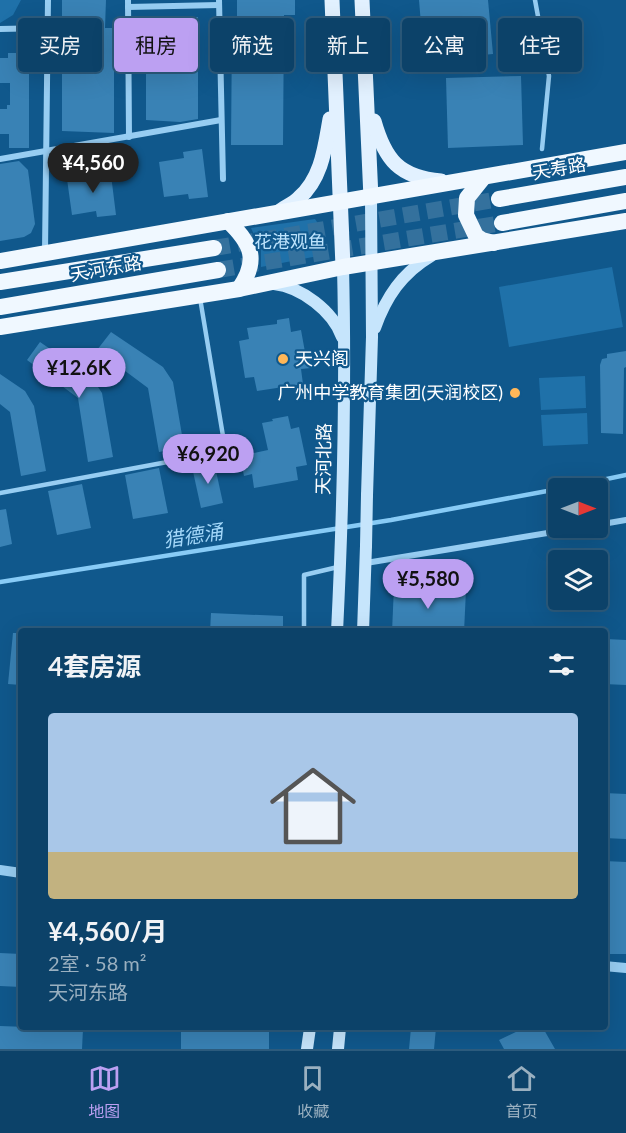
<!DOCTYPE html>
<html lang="zh">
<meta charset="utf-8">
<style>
body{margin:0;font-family:Lato,"Noto Sans SC",sans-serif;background:#15496f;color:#f1f3f6;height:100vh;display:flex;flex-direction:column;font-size:22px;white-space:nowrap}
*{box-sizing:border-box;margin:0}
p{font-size:20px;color:#9ab0c0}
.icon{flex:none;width:33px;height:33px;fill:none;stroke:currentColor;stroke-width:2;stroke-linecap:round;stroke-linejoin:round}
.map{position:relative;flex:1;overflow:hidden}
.details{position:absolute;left:18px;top:628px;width:590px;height:402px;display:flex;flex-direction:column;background:#0c4269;border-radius:6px;box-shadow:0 6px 24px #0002,0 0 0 2px #2c5b7d}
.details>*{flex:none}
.hud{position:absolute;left:18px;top:18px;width:591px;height:54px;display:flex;gap:12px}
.needle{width:39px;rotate:90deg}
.tools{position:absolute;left:548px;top:478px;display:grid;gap:12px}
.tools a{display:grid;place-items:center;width:60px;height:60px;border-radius:6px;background:#0c4269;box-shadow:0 6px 24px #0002,0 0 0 2px #2c5b7d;font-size:30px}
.price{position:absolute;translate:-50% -51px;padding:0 14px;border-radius:21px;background:#bca0f2;color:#111;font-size:20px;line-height:39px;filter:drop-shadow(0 2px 3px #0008)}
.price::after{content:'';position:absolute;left:50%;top:36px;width:18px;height:14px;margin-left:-9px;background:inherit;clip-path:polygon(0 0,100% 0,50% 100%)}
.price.current{background:#222;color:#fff}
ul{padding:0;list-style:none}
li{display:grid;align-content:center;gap:12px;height:318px;padding:0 30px}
li span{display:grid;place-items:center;height:186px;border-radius:6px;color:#555}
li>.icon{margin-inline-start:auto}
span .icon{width:108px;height:108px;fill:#fffc;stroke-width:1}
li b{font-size:26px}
h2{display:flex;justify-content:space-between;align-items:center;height:72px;padding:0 30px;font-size:26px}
.pill{padding:0 21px;border-radius:6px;background:#0c4269;box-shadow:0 6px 24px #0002,0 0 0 2px #2c5b7d;font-size:21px;line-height:54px}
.pill.current{background:#bca0f2;color:#111}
.tab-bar{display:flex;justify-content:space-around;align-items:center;height:84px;border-top:2px solid #2c5b7d;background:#0c4269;font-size:16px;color:#9ab0c0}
.tab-bar a{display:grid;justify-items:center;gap:3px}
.tab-bar .current{color:#bca0f2}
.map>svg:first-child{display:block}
.green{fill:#1f71a9}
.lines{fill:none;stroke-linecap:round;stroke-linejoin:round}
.stream{stroke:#88cbf6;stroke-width:4.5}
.building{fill:#3982b5}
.trunk-tunnel{stroke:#34719d;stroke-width:16;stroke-dasharray:16 8;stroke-linecap:butt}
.service{stroke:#97cdf2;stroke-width:4.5}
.minor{stroke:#97cdf2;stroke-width:6}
.tertiary{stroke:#97cdf2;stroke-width:10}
.secondary{stroke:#c6e5fc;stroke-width:12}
.primary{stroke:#e2f1ff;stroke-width:15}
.trunk{stroke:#f0f8ff;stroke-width:16}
.secondary-bridge{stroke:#c6e5fc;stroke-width:12}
.poi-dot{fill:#ffb758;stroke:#10588c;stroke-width:2}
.labels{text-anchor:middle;stroke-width:4.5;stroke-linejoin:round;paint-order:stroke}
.street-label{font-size:18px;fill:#fff;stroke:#10588c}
.park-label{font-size:18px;fill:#bee4fd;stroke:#10588c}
.poi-label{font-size:18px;fill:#fff;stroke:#10588c;text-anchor:start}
.water-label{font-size:20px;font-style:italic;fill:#a3d7f9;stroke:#10588c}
</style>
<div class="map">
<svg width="626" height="1049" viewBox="0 0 626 1049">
<rect width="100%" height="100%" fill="#10588c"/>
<!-- green -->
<g class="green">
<path d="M 0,0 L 21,0 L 13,15 L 0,23 Z"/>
<path d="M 315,219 L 319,225 L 323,249 L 318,256 L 261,267 L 261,250 L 251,228 Z"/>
<path d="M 612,267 L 623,327 L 509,347 L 499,287 Z"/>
<path d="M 585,376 L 586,408 L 541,410 L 539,378 Z"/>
<path d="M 587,413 L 588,444 L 543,446 L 541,415 Z"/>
</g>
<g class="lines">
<!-- stream -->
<g class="stream">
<path d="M 559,489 L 626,475"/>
<path d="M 0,582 L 391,520 L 558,489"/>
</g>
</g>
<!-- building -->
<g class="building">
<path d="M 62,0 L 106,0 L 105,28 L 114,28 L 114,133 L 62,131 Z"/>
<path d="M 237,0 L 295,0 L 295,15 L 284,15 L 283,145 L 231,145 L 232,28 L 237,28 Z"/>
<path d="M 419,0 L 488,0 L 493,54 L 424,60 Z"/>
<path d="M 177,17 L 198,17 L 198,119 L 180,122 L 146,120 L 146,19 Z"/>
<path d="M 8,53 L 29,53 L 29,148 L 9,148 L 9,134 L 0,134 L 0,109 L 7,109 L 7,105 L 10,105 L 10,83 L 0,83 L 0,58 L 8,58 Z"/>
<path d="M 521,76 L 523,145 L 448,148 L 446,78 Z"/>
<path d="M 202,149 L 208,197 L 189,199 L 188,194 L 164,197 L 159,162 L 184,158 L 183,152 Z"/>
<path d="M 19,161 L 28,170 L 35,224 L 31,233 L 24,237 L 0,241 L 0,164 Z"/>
<path d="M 110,167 L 116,215 L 97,217 L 96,211 L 72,215 L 67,179 L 92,176 L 91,169 Z"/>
<path d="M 289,318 L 291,332 L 301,330 L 305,352 L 309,352 L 311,368 L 301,369 L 303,384 L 257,391 L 254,377 L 245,378 L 239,341 L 249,339 L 247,328 L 277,324 L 277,320 Z"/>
<path d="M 111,332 L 163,367 L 173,382 L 184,447 L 159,452 L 148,388 L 97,350 Z"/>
<path d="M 40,342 L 92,378 L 102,393 L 113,457 L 88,462 L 78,398 L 27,360 Z"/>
<path d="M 626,351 L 626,367 L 624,368 L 623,434 L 601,433 L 600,365 L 602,359 L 607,358 L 607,354 Z"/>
<path d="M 0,374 L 25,391 L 34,406 L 46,471 L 21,476 L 10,412 L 0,404 Z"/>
<path d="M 288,416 L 291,429 L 299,427 L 307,465 L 296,467 L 298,480 L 254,488 L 252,474 L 244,476 L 240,456 L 268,450 L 262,423 L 273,421 L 272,419 Z"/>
<path d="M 214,462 L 223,503 L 201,508 L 192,467 Z"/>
<path d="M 159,468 L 168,513 L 133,519 L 125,475 Z"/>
<path d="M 82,484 L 91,528 L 57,535 L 48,491 Z"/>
<path d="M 6,509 L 12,544 L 0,547 L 0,510 Z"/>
<path d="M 394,586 L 466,590 L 464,632 L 392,632 Z"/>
<path d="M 211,613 L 283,616 L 283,632 L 210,632 Z"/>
<path d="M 13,633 L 21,633 L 21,685 L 8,684 Z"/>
<path d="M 606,639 L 626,640 L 626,685 L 604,684 Z"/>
<path d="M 604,793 L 626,794 L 626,839 L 604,838 Z"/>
<path d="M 604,861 L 626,862 L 626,954 L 604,954 Z"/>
<path d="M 0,953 L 21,954 L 21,987 L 0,986 Z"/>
<path d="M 0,1026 L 83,1029 L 82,1049 L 0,1049 Z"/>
<path d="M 181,1028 L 269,1029 L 269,1049 L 181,1049 Z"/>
<path d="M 411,1028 L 436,1028 L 434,1049 L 409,1049 Z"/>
<path d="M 520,1028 L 543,1028 L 555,1049 L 504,1049 L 499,1040 L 520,1030 Z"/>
</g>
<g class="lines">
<!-- trunk-tunnel -->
<g class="trunk-tunnel">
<path d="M 214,248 L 499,199"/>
<path d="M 218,270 L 502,223"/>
</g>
<!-- service -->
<g class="service">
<path d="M 535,0 L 549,76 L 542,149"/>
<path d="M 0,493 L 216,453 L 222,447 L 224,442 L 200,298"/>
<path d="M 304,632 L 304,575 L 338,567"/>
</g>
<!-- minor -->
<g class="minor">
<path d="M 128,0 L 129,137"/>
<path d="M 219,0 L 223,179"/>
<path d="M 128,7 L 219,5"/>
<path d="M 0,29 L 48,28"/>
<path d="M 0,159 L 221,120"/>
<path d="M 45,251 L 48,0"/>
<path d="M 597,525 L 626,520"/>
<path d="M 366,563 L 578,528"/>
</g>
<!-- tertiary -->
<g class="tertiary">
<path d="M 0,870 L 21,873"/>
<path d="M 604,966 L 626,968"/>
</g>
<!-- secondary -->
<g class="secondary">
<path d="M 274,284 C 301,287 333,311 342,337"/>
<path d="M 375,328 C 386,297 402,273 431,256"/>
<path d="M 367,495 L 372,337 L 371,198"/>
<path d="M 337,632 C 343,510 346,389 343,267"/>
<path d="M 363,632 L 366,546"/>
<path d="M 307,1049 L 310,1028"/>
<path d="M 338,1049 L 340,1028"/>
</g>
<!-- primary -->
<g class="primary">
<path d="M 332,0 L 343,267"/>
<path d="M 362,0 L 371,198"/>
<path d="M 374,121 C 385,160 399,177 441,181"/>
<path d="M 279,212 C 285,207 293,204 299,198 C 322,178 325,147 330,119"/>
</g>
<!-- trunk -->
<g class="trunk">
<path d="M 483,178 L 467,198 L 466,215 L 476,236 L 482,240 L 494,243"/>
<path d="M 499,199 L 626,177"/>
<path d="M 228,221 C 252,244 259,260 239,289"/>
<path d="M 502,223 L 626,201"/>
<path d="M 0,261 L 626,152"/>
<path d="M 0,282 L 214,248"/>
<path d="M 0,307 L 218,270"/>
<path d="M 0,327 L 239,289 L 343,267 L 626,221"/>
</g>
<!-- secondary-bridge -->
<path class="secondary-bridge" d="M 366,546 L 367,495"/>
</g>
<!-- markers -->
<g class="poi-dot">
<circle cx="283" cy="359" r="6"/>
<circle cx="515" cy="393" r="6"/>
</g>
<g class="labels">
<!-- street labels -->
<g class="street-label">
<text transform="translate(559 169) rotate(-10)" y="6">天寿路</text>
<text transform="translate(106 269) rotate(-10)" y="6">天河东路</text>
<text transform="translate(324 459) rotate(-89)" y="6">天河北路</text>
</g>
<!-- park labels -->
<g class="park-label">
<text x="290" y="248">花港观鱼</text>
</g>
<!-- poi labels -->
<g class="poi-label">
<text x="295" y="365">天兴阁</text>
<text x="503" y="399" text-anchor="end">广州中学教育集团(天润校区)</text>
</g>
<!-- water labels -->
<g class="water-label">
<text transform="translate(193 536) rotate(-9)" y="7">猎德涌</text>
</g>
</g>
</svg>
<div class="tools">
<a><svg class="needle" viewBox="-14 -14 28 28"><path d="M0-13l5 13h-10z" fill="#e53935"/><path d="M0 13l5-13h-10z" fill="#9ab0c0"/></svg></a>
<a><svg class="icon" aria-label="layers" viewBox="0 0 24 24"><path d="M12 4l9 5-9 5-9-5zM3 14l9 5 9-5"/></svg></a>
</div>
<b class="price current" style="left:93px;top:194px">¥4,560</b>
<b class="price" style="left:79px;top:399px">¥12.6K</b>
<b class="price" style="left:208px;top:485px">¥6,920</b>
<b class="price" style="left:428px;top:610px">¥5,580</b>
<div class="hud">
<a class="pill">买房</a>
<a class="pill current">租房</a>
<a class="pill">筛选</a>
<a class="pill">新上</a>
<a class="pill">公寓</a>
<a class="pill">住宅</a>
</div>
<section class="details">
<h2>4套房源<svg class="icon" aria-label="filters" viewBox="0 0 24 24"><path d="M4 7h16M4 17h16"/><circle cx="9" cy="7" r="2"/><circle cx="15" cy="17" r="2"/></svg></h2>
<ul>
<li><span style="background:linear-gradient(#a9c7e8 75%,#c2b280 0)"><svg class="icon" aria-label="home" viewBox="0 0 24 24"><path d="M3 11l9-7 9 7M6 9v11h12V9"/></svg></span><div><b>¥4,560/月</b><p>2室 · 58 m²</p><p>天河东路</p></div></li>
</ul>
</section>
</div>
<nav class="tab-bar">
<a class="current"><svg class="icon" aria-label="map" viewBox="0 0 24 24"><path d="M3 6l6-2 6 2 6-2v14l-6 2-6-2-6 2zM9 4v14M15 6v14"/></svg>地图</a>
<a><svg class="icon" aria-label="saved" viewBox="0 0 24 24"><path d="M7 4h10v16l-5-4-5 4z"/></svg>收藏</a>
<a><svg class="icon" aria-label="home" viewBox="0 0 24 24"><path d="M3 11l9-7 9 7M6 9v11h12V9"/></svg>首页</a>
</nav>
